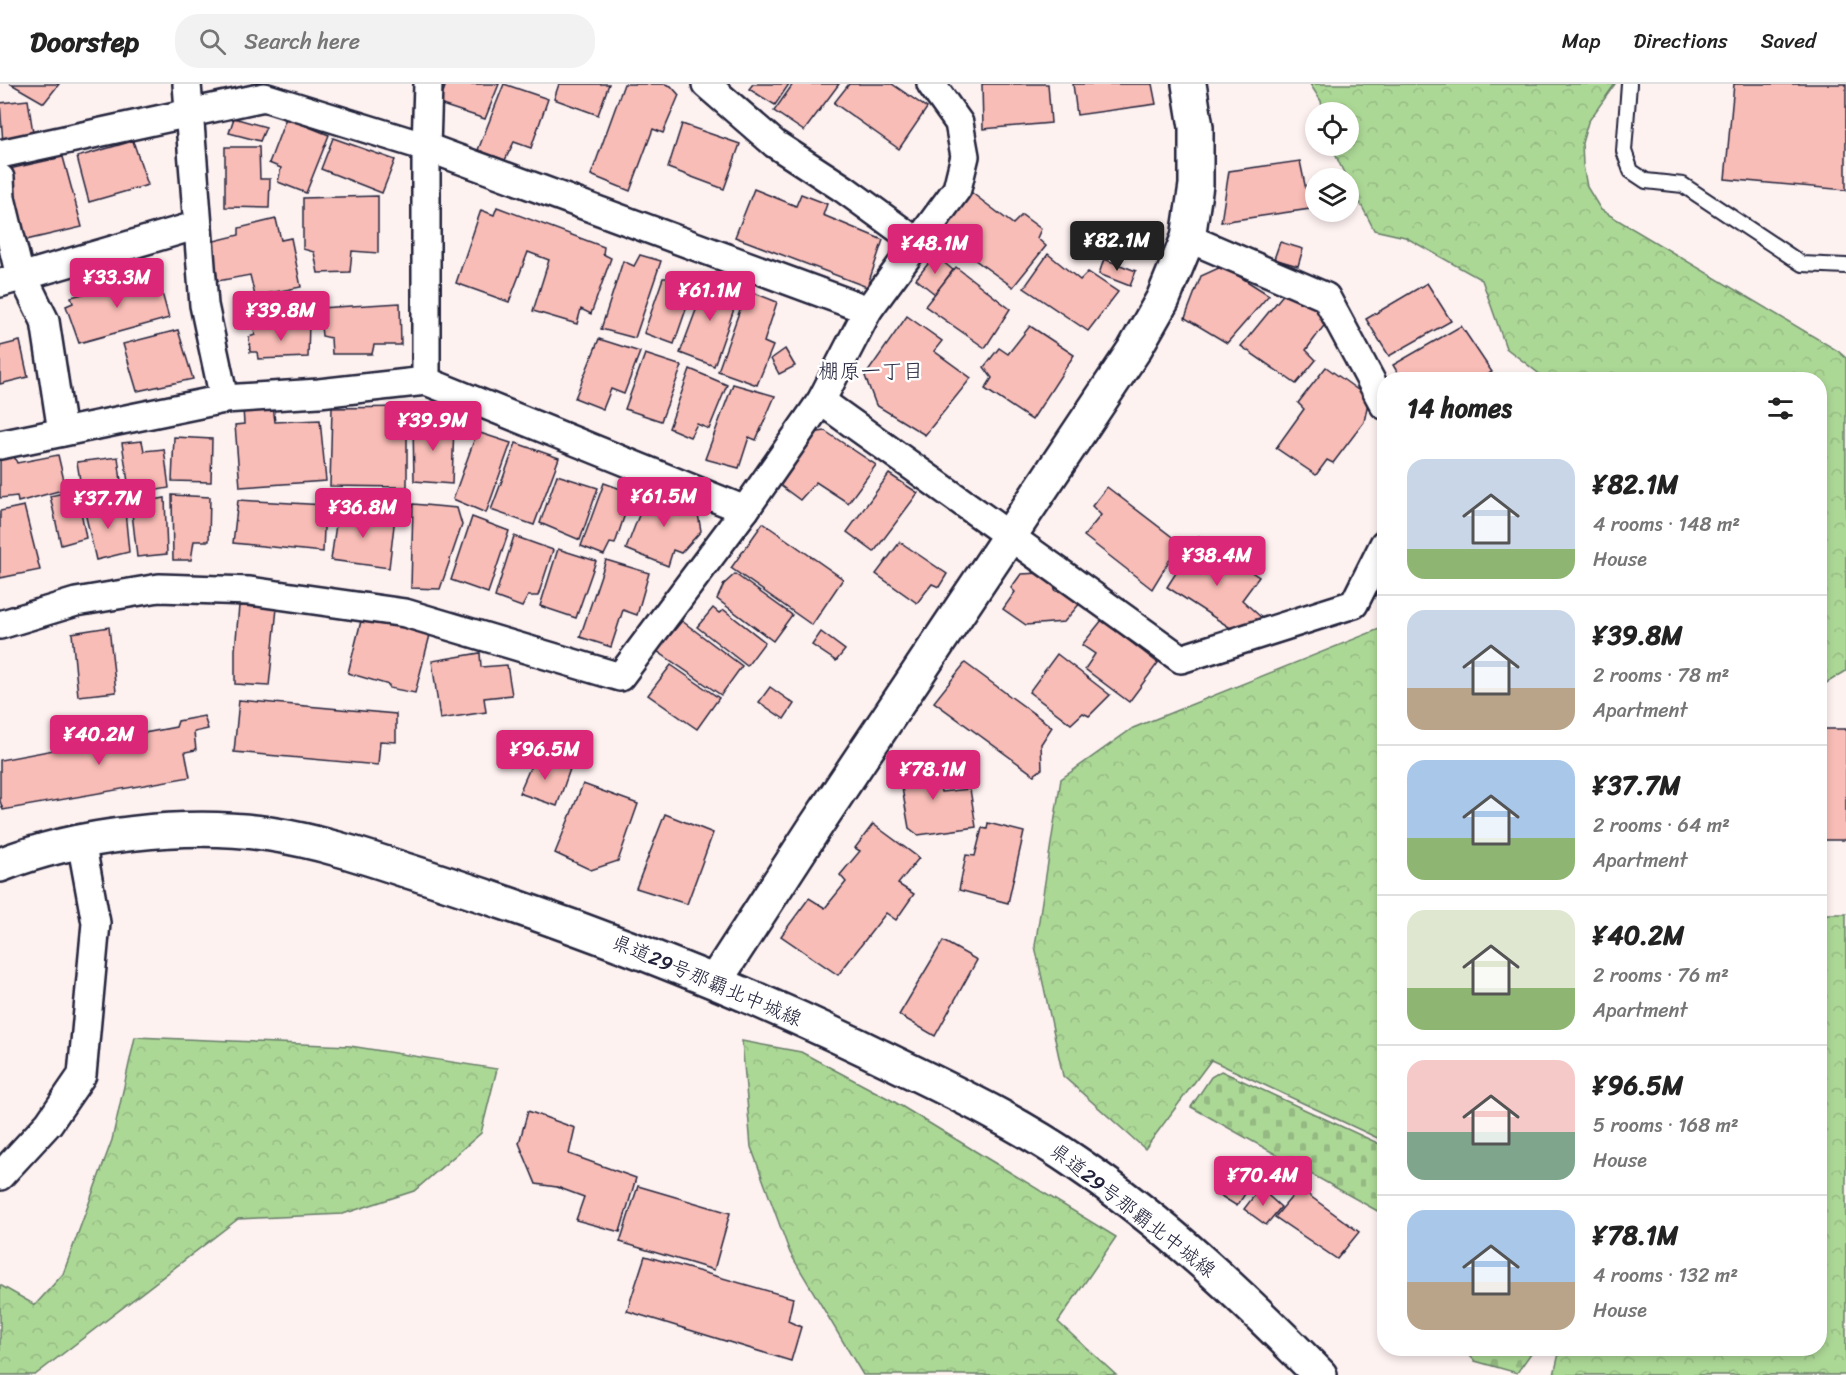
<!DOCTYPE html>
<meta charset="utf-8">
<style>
body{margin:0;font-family:Sriracha,"Klee One",sans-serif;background:#f2f2f2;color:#222;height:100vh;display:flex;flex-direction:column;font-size:22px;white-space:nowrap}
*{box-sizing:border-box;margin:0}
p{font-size:20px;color:#767676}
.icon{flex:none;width:33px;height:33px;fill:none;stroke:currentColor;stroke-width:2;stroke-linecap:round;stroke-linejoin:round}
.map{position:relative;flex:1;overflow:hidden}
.panel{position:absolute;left:1377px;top:288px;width:450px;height:984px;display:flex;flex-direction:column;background:#fff;border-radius:24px;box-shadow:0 3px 9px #0003}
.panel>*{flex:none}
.controls{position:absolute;left:1305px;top:18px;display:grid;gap:12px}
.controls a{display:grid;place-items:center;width:54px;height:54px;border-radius:50%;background:#fff;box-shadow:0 3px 9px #0003;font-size:30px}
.price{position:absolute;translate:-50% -51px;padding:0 14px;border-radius:6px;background:#db2777;color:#fff;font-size:20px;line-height:39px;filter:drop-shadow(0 2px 3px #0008)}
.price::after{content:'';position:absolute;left:50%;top:36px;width:18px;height:14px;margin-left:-9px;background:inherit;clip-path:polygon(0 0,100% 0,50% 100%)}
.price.on{background:#222;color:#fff}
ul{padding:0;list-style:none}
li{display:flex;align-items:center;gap:18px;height:150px;padding:0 30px}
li+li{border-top:2px solid #e0e0e0}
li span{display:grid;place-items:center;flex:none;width:168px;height:120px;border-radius:18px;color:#555}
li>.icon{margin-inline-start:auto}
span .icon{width:72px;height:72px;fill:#fffc;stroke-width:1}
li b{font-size:26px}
h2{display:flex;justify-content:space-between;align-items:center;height:72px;padding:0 30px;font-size:26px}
header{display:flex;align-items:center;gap:36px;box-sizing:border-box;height:84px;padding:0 30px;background:#fff;border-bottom:2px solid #e0e0e0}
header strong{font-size:28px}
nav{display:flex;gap:33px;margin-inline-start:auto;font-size:21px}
.search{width:420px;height:54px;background:#f2f2f2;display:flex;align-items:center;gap:15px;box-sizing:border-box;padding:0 21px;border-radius:24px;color:#767676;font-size:22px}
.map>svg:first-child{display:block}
.forest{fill:url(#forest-crowns);stroke:#677d68;stroke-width:1.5}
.cemetery{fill:url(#cemetery-stones);stroke:#677d68;stroke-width:1.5}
.building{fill:#f9bdb7;stroke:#22223b;stroke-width:1.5}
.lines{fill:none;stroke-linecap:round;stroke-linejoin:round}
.lane-casing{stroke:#22223b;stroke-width:18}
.street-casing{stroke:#22223b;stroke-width:32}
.secondary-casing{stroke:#22223b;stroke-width:38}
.primary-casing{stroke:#22223b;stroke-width:38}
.lane{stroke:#fff;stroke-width:14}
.street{stroke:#fff;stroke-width:27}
.secondary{stroke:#fff;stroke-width:33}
.primary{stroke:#fff;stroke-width:33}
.labels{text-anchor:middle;stroke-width:5;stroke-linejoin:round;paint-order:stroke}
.street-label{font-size:20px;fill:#22223b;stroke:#fff}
.neighbourhood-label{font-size:21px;fill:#22223b;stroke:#fff}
</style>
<header>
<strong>Doorstep</strong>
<div class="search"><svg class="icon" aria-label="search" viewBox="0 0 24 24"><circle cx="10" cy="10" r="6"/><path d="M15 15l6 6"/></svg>Search here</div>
<nav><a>Map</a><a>Directions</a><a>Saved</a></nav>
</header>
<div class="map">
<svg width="1846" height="1291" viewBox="0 0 1846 1291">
<defs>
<pattern id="forest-crowns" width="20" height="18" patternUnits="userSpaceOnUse" patternTransform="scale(1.5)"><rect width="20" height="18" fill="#acd896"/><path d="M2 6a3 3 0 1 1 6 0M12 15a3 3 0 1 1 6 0" fill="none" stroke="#94b982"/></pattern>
<pattern id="cemetery-stones" width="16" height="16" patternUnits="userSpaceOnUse" patternTransform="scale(1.5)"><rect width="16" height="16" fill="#acd896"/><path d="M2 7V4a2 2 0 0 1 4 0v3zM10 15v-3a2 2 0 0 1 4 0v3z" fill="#94b982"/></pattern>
</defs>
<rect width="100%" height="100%" fill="#fef2f1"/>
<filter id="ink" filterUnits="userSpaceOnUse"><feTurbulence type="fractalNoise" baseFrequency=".0167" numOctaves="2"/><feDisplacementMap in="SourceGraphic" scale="12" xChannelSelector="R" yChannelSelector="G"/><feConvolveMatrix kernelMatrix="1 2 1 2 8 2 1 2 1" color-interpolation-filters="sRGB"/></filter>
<g filter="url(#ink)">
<!-- forest -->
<g class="forest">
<path d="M 1310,0 L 1615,0 L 1588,38 L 1582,59 L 1583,81 L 1587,103 L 1601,126 L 1838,267 L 1846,274 L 1846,587 L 1820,603 L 1820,296 L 1546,295 L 1506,264 L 1482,196 L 1405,153 L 1374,146 C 1360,116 1343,92 1332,62 L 1348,62 L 1348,28 L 1323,28 L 1321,17 Z"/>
<path d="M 1384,543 L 1384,1057 L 1211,976 L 1145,1065 L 1063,992 L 1035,862 L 1061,695 L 1133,644 Z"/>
<path d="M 1820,830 L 1846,830 L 1846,1291 L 1554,1291 L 1560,1265 L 1820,1264 Z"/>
<path d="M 135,953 L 350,962 L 497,985 L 481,1049 L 414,1107 L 343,1130 L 238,1135 L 35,1291 L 0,1291 L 0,1201 L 35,1221 L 63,1190 L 112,1056 Z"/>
<path d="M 742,957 L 801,968 L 893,1017 L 1116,1153 L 1058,1238 L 1116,1291 L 863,1291 L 790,1169 L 751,1063 Z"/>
</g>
<!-- cemetery -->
<g class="cemetery">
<path d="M 1221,987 L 1384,1062 L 1384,1125 L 1381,1129 L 1191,1023 L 1211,993 Z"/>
<path d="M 1463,1265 L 1534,1265 L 1517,1289 L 1475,1277 Z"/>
</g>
<!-- building -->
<g class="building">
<path d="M 11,0 L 59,0 L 44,19 Z"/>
<path d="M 446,0 L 499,0 L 485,35 L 439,20 Z"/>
<path d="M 504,0 L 548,15 L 531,64 L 514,58 L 505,76 L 478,66 Z"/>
<path d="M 559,0 L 609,0 L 598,31 L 554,15 Z"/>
<path d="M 624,0 L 665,0 L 671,2 L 679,11 L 663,49 L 653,45 L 630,107 L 591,91 Z"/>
<path d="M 753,0 L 789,0 L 775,21 L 749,5 Z"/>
<path d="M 793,0 L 839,0 L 804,47 L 774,27 Z"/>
<path d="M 849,0 L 892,0 L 927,24 L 899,65 L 834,19 Z"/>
<path d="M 982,0 L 1048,0 L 1051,39 L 983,45 Z"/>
<path d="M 1073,0 L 1152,0 L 1156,20 L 1077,31 Z"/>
<path d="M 1734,0 L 1846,0 L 1846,106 L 1725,95 Z"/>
<path d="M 28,16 L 34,55 L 3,59 L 0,19 Z"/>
<path d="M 234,34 L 266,43 L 260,57 L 229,49 Z"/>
<path d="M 286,34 L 329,51 L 306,109 L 278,98 L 281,84 L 269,79 Z"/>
<path d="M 682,40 L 740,60 L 724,105 L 668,84 Z"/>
<path d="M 333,54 L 395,76 L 382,109 L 321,85 Z"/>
<path d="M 133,57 L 148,101 L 89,118 L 77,73 Z"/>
<path d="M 225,63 L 259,63 L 260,95 L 270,95 L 269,124 L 225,123 Z"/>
<path d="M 63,73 L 82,143 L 26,156 L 9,85 Z"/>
<path d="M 1300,77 L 1310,125 L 1221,138 L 1229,87 Z"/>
<path d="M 754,105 L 796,122 L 801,110 L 827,120 L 823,131 L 883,156 L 867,203 L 735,153 Z"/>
<path d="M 972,109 L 1013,140 L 1022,131 L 1041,145 L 1037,154 L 1046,162 L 1013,203 L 940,151 Z"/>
<path d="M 378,112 L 378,169 L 352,167 L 350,188 L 318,189 L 314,168 L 303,165 L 303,114 Z"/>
<path d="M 497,123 L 604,163 L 603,170 L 611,174 L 591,230 L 581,225 L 577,240 L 533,227 L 549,176 L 528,168 L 509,218 L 456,199 L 481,126 L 494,131 Z"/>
<path d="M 276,135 L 281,156 L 291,154 L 301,203 L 255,212 L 250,191 L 218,197 L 210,158 L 239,151 L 239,144 Z"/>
<path d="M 1280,158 L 1303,165 L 1298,182 L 1274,175 Z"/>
<path d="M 1048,170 L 1080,196 L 1088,188 L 1118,208 L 1088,247 L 1024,204 Z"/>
<path d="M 640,171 L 661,177 L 635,254 L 601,245 L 623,177 L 634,182 Z"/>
<path d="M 935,171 L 953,186 L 935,210 L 916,195 Z"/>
<path d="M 1104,175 L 1136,187 L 1130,202 L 1099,190 Z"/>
<path d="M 1223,182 L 1269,211 L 1227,259 L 1185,234 L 1201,192 Z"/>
<path d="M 956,183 L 1010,225 L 985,264 L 925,222 Z"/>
<path d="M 157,191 L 169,234 L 79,259 L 66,222 L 73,219 L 71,213 Z"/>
<path d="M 663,194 L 679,194 L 693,205 L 674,260 L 644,249 Z"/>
<path d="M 708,194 L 740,208 L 714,282 L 680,269 Z"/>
<path d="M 1427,199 L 1451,237 L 1389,272 L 1366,235 Z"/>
<path d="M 747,206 L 777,218 L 764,258 L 773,262 L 757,301 L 718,287 Z"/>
<path d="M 1286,207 L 1316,223 L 1326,239 L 1306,266 L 1316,276 L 1296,300 L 1241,262 Z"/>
<path d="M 400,219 L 401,261 L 374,261 L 372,270 L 332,270 L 331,254 L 322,252 L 319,224 Z"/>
<path d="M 907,232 L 942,257 L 934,267 L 971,294 L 925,351 L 876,321 L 865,292 Z"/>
<path d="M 309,239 L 308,273 L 258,275 L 257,268 L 250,268 L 249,253 L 255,251 L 254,244 Z"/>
<path d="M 1030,242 L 1074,271 L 1032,336 L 985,305 L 992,294 L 984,283 L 999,264 L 1008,270 Z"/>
<path d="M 1461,242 L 1492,288 L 1479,296 L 1402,296 L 1393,281 Z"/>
<path d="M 178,246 L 193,295 L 137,307 L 123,260 Z"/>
<path d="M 599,255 L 640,268 L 624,310 L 611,305 L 603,325 L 575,314 Z"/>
<path d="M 20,257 L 28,293 L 0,300 L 0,262 Z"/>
<path d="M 785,265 L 795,282 L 779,290 L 771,275 Z"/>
<path d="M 645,270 L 682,282 L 661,337 L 625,325 Z"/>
<path d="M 1326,283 L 1369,314 L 1364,338 L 1333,379 L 1327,376 L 1316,391 L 1276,364 L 1304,325 L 1298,319 Z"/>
<path d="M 690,285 L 727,301 L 709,345 L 697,340 L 690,353 L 669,344 Z"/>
<path d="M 733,300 L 775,312 L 756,356 L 749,353 L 739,384 L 705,375 Z"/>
<path d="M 273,322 L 275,338 L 320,336 L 326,397 L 240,403 L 235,341 L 244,340 L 243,324 Z"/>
<path d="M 407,323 L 407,403 L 330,402 L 332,324 Z"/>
<path d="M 413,338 L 454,340 L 452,400 L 414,397 Z"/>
<path d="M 825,347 L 876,381 L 848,419 L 816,398 L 800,416 L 777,399 L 806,350 Z"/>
<path d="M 477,348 L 511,359 L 486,429 L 453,415 Z"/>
<path d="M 174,353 L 212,355 L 211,398 L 172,397 Z"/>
<path d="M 142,357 L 144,367 L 164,365 L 169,404 L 130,411 L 122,359 Z"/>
<path d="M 516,359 L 559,374 L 534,441 L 491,426 Z"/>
<path d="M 58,371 L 66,405 L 18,418 L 17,412 L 0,414 L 0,375 L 14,372 L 17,379 Z"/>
<path d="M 118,373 L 123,413 L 84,421 L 77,378 Z"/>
<path d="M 889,390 L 918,409 L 874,468 L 847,448 Z"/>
<path d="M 557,391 L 598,404 L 580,456 L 540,439 Z"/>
<path d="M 604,399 L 632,409 L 615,460 L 610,459 L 604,471 L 581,462 Z"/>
<path d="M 1107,403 L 1180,459 L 1152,505 L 1084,452 L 1101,431 L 1092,422 Z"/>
<path d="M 649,405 L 697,424 L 701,447 L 681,469 L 673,466 L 668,482 L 626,465 Z"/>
<path d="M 77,406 L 86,454 L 61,461 L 50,412 Z"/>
<path d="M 172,411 L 210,413 L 209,457 L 194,457 L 191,476 L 173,476 Z"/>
<path d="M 165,414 L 167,470 L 137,473 L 131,420 Z"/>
<path d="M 238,416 L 325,421 L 323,468 L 233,459 Z"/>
<path d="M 124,417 L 129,468 L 96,476 L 84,424 Z"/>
<path d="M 413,420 L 457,424 L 462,441 L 440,505 L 411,504 Z"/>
<path d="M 24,422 L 40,486 L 0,494 L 0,427 Z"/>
<path d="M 338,426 L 395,433 L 389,484 L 331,476 Z"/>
<path d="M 472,433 L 509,447 L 488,509 L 451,496 Z"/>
<path d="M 763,439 L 843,495 L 812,541 L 731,484 Z"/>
<path d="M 514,452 L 553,466 L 538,512 L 528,512 L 522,523 L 495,513 Z"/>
<path d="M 1199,453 L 1259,493 L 1242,516 L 1263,535 L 1246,554 L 1167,503 Z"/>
<path d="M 900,458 L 947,490 L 939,503 L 932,500 L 917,519 L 876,490 Z"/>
<path d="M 558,465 L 596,477 L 576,534 L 540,522 Z"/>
<path d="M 606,476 L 649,489 L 637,531 L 623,526 L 611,563 L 580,553 Z"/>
<path d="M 1042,489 L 1051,496 L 1056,507 L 1067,508 L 1082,517 L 1064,538 L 1026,541 L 1003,525 L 1015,508 L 1011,504 L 1021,490 Z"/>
<path d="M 735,490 L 792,531 L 773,557 L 717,515 L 724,500 Z"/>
<path d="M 239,522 L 277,524 L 269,602 L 235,600 L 235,566 Z"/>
<path d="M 713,524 L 719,529 L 724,526 L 765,558 L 747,582 L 697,543 Z"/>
<path d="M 362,533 L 430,551 L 415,609 L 389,604 L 389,601 L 348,589 Z"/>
<path d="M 1102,536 L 1158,579 L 1129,618 L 1085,585 L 1095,570 L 1082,561 Z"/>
<path d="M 682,537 L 742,582 L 721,611 L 657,567 Z"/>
<path d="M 109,543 L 116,608 L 78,612 L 72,549 Z"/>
<path d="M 821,548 L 845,566 L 836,577 L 812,561 Z"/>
<path d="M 480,569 L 481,583 L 507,581 L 512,611 L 484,614 L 486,628 L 440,635 L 432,577 Z"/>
<path d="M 1057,570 L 1110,611 L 1089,632 L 1083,629 L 1071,640 L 1029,608 Z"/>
<path d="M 965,579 L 1052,643 L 1041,660 L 1042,685 L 1034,691 L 934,618 Z"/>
<path d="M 671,581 L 719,614 L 697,645 L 648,611 Z"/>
<path d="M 770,603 L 794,620 L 784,635 L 759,618 Z"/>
<path d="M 239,616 L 396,630 L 396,658 L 380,657 L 378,681 L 234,668 Z"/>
<path d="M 204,632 L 208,645 L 194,648 L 196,666 L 185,668 L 190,693 L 3,726 L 0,717 L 0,676 L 176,643 L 178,637 Z"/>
<rect x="1820" y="645" width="26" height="111"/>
<path d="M 536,670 L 570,685 L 557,722 L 519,709 Z"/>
<path d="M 914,670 L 938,687 L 941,708 L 970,705 L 976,743 L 918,751 L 909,744 L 902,704 L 892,698 Z"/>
<path d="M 583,700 L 638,720 L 618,777 L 591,786 L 555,769 Z"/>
<path d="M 665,730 L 713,749 L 687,820 L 636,804 Z"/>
<path d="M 988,739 L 1024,748 L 1008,819 L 959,806 L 966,771 L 975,772 L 982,744 L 987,745 Z"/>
<path d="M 873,740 L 919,774 L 898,800 L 914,810 L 896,836 L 886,829 L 838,891 L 781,852 L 809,814 L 825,824 L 846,798 L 840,791 L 860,767 L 855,764 Z"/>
<path d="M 943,857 L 977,876 L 935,952 L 899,931 Z"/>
<path d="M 528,1027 L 575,1044 L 569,1070 L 636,1094 L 620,1148 L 576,1136 L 584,1113 L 557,1103 L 536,1100 L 519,1059 Z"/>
<path d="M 1228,1081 L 1255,1095 L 1237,1122 L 1213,1107 Z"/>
<path d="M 638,1102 L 730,1129 L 714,1186 L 620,1158 Z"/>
<path d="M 1260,1104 L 1281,1123 L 1266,1141 L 1244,1125 Z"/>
<path d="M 1299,1104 L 1359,1148 L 1337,1175 L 1275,1133 Z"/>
<path d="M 645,1172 L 793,1214 L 788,1237 L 801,1243 L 791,1277 L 627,1227 Z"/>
</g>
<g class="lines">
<defs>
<path id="lane" d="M 1629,0 L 1624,67 L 1631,87 L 1646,97 L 1683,101 L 1802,180 L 1846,182"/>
<g id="street">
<path d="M 187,0 L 204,221 L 224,315"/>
<path d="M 706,0 L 775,60 L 844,105 L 917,158"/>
<path d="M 0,70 L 264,13 L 426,63 L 868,226"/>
<path d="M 0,94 L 1,114 L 17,180 L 45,237 L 62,348"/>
<path d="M 1188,154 L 1326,213 L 1384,321"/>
<path d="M 0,199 L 198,141"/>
<path d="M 426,297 L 426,63 L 428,0"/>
<path d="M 821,317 L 1181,575 L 1354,520 L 1384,460"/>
<path d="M 0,361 L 224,315 L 319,309 L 426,297 L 745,426"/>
<path d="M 0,541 L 76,518 L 159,504 L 250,507 L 405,529 L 620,593 L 745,426 L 821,317 L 868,226 L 957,105 L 965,72 L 959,39 L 931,0"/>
<path d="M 0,1092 L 49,1039 L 82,991 L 96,839 L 81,757"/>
</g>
<path id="secondary" d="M 715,897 L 815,743 L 1134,266 L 1163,215 L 1188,154 L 1196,101 L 1196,43 L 1189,0"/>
<path id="primary" d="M 0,781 C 78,750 187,738 270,750 C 316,757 360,771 405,786 C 440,797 476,809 511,821 C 645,867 773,919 900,982 C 960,1011 1020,1040 1075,1078 C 1165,1139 1244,1214 1320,1291"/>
</defs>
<!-- lane casing -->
<use href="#lane" class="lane-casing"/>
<!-- street casing -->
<use href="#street" class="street-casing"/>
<!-- secondary casing -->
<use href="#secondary" class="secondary-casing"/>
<!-- primary casing -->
<use href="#primary" class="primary-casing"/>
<!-- lane -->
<use href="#lane" class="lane"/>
<!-- street -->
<use href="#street" class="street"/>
<!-- secondary -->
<use href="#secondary" class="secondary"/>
<!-- primary -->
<use href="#primary" class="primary"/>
</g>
</g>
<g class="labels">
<!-- street labels -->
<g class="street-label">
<text transform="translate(707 896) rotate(23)" y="7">県道29号那覇北中城線</text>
<text transform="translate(1133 1126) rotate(38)" y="7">県道29号那覇北中城線</text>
</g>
<!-- neighbourhood labels -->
<g class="neighbourhood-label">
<text x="871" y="294">棚原一丁目</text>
</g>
</g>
</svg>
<div class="controls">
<a><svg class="icon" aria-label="locate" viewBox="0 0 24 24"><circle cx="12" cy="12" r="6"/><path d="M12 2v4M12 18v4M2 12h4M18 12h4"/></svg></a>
<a><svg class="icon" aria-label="layers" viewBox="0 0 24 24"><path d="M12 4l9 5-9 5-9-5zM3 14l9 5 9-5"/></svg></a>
</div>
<b class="price on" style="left:1117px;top:188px">¥82.1M</b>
<b class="price" style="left:935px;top:191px">¥48.1M</b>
<b class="price" style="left:117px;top:225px">¥33.3M</b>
<b class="price" style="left:710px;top:238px">¥61.1M</b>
<b class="price" style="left:281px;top:258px">¥39.8M</b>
<b class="price" style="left:433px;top:368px">¥39.9M</b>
<b class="price" style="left:664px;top:444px">¥61.5M</b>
<b class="price" style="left:108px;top:446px">¥37.7M</b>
<b class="price" style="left:363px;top:455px">¥36.8M</b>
<b class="price" style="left:1217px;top:503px">¥38.4M</b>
<b class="price" style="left:99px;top:682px">¥40.2M</b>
<b class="price" style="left:545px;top:697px">¥96.5M</b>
<b class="price" style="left:933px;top:717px">¥78.1M</b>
<b class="price" style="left:1263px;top:1123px">¥70.4M</b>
<section class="panel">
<h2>14 homes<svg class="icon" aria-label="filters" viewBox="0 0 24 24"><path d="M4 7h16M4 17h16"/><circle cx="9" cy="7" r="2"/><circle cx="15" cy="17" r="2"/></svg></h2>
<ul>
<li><span style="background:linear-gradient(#c9d6e8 75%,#8fb573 0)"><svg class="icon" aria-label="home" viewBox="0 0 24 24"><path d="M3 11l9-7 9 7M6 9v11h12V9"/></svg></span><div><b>¥82.1M</b><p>4 rooms · 148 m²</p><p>House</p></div></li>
<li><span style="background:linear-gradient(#c9d6e8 65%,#b9a48a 0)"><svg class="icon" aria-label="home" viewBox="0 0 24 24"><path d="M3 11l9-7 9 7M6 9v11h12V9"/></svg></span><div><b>¥39.8M</b><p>2 rooms · 78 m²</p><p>Apartment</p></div></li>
<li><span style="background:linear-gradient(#a9c7e8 65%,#8fb573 0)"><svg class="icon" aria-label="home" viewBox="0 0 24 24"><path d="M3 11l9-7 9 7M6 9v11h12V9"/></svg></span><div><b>¥37.7M</b><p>2 rooms · 64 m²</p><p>Apartment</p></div></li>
<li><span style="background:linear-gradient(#dfe7d0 65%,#8fb573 0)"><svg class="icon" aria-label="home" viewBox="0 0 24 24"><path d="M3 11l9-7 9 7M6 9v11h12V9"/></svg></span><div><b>¥40.2M</b><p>2 rooms · 76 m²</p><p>Apartment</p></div></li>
<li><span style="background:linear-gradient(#f6c9c9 60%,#7fa58c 0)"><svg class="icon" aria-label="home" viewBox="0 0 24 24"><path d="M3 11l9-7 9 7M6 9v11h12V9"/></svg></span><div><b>¥96.5M</b><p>5 rooms · 168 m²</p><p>House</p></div></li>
<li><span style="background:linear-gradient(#a9c7e8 60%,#b9a48a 0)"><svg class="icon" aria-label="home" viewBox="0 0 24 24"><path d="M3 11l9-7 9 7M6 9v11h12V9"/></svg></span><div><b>¥78.1M</b><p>4 rooms · 132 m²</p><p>House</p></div></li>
</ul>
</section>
</div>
